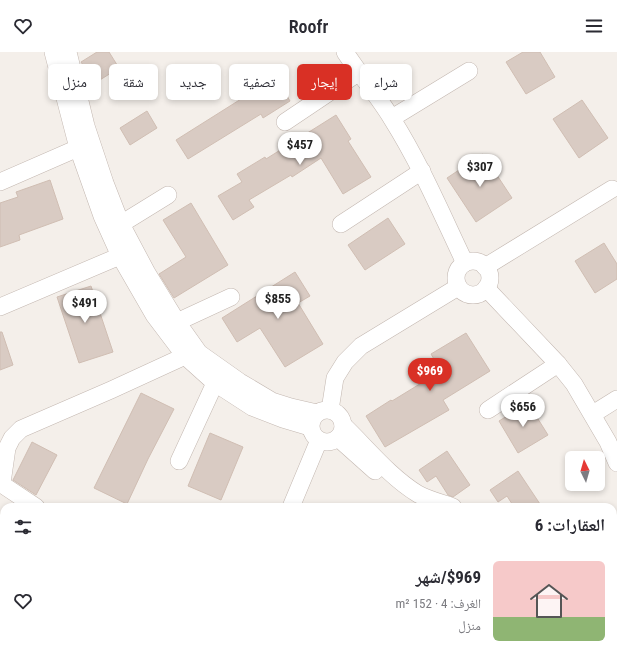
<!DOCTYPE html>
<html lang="ar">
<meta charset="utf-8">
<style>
body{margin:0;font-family:"Roboto Condensed","Noto Naskh Arabic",sans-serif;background:#f7f7f7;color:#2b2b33;direction:rtl;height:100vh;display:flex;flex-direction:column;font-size:15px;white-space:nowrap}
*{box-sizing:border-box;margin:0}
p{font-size:13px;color:#7c7c81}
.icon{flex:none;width:22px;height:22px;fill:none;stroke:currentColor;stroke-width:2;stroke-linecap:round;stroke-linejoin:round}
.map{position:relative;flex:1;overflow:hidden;direction:ltr}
.panel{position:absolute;left:0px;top:451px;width:617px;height:156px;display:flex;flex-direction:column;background:#fff;border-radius:12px 12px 0 0;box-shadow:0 2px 6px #0003;direction:rtl}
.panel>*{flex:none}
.banner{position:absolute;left:12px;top:12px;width:400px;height:36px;direction:rtl;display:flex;gap:8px}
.needle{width:26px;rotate:355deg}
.controls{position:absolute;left:565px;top:399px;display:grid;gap:8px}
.controls a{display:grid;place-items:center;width:40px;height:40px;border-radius:6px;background:#fff;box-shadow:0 2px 6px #0003;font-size:20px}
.price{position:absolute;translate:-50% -34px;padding:0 9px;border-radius:14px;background:#fff;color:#222;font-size:13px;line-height:26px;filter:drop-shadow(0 1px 2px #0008)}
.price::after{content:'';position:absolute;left:50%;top:24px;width:12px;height:9px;margin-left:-6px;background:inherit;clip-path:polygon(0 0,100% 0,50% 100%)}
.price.active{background:#d93025;color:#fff}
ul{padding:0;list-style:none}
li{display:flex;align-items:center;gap:12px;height:100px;padding:0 12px}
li+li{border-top:1px solid #e1e1e2}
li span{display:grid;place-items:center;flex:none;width:112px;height:80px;border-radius:6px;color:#555}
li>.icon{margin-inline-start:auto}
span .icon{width:48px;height:48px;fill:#fffc;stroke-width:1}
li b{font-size:17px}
h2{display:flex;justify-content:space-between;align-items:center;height:48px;padding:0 12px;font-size:17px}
.pill{padding:0 14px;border-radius:6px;background:#fff;box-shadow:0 2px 6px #0003;font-size:14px;line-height:36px}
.pill.active{background:#d93025;color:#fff}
header{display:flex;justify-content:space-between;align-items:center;height:52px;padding:0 12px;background:#fff;font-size:18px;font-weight:600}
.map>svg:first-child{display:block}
.building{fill:#d9cbc3;stroke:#d0beb3}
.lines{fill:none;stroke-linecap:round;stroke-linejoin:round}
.minor-casing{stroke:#c3b7b0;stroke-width:18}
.minor{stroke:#fff;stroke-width:17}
</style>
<header><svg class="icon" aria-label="menu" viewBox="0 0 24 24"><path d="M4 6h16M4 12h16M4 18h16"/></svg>Roofr<svg class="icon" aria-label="heart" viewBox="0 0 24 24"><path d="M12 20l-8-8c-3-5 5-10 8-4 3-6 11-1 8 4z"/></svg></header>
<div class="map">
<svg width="617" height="607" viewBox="0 0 617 607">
<rect width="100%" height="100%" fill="#f4efea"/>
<!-- building -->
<g class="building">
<path d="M 97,0 L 109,0 L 119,16 L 95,31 L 81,10 Z"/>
<path d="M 523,0 L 540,0 L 555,25 L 526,42 L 506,10 Z"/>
<path d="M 276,25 L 290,49 L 263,66 L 261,62 L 188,107 L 176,88 Z"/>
<path d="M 582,48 L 608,86 L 579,106 L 553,67 Z"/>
<path d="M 147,59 L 157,76 L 130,93 L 120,76 Z"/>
<path d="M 336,63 L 351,87 L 348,89 L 371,125 L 343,142 L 321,106 L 292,125 L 291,123 L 249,148 L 254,155 L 233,168 L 218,144 L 242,130 L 237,122 L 265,105 L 266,107 Z"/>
<path d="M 483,102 L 512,146 L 476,170 L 447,126 Z"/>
<path d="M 50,128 L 63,167 L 19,183 L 20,188 L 0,195 L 0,151 L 18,145 L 16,140 Z"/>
<path d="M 191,151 L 228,213 L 174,246 L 159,222 L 186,205 L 163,168 Z"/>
<path d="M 388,166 L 405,192 L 365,218 L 348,193 Z"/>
<path d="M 604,191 L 617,212 L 617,227 L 595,241 L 575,209 Z"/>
<path d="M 295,220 L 310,244 L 298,251 L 323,292 L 285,315 L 260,276 L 237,290 L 222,266 Z"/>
<path d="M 91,234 L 113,300 L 79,311 L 57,245 Z"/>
<path d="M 0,280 L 2,280 L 13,313 L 0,318 Z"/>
<path d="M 466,281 L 490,319 L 443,348 L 449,358 L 385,395 L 366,364 L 391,348 L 392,349 L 441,319 L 431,302 Z"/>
<path d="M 141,341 L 174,357 L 148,407 L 127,452 L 94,436 Z"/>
<path d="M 528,351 L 548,383 L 518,401 L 499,369 Z"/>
<path d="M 210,381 L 243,395 L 221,448 L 188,434 Z"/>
<path d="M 32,390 L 57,403 L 36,443 L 13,428 Z"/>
<path d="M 447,399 L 470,433 L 453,445 L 448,443 L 436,424 L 427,430 L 419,418 Z"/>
<path d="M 518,419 L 542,455 L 514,455 L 507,444 L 498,450 L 490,438 Z"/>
</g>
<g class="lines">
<defs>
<g id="minor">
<path d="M 53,0 L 78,96 L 102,164 L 120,204 L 154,263 L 185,304 L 215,331 L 252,355 L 283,367 L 310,375"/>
<path d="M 68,0 L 86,74 L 105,131 L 121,172 L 147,221 L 177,270 L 199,301 L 240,330 L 272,349 L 291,355 L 317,361"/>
<path d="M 345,0 C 360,23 378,44 392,67 C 421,113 442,163 465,211"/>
<path d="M 392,66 L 469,19"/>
<path d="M 285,70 L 358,21"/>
<path d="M 0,130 L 78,96"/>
<path d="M 121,172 L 168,143"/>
<path d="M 341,172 L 422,119"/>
<circle cx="473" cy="226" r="17"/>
<path d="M 485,215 L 612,137"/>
<path d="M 486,236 L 558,312 L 574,332 L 608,390 L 617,411"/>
<path d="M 0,255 L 120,204"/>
<path d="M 177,270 L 231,245"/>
<circle cx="327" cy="374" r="16"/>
<path d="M 330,358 L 335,326 L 345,310 L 361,294 L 458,235"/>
<path d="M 488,358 L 558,312"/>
<path d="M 593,362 L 617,347"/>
<path d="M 343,373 C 367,396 390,425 418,442 C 429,448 442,451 453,455"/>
<path d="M 338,386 L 375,419"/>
<path d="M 179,409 L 215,331"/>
<path d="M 0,431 L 36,455"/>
<path d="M 2,431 L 7,396 L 12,386 L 21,377 L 111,338 L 185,304"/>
<path d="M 291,455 L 319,388"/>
<path d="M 613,595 L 617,587"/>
<path d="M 431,603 L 462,607"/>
</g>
</defs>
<!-- minor casing -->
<use href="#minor" class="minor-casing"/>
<!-- minor -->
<use href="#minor" class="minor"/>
</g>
</svg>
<div class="controls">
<a><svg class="needle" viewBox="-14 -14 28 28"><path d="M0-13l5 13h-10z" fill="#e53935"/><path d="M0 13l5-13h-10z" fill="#7c7c81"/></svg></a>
</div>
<b class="price" style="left:300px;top:114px">$457</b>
<b class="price" style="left:480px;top:136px">$307</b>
<b class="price" style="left:278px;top:268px">$855</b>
<b class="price" style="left:85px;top:272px">$491</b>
<b class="price active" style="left:430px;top:340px">$969</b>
<b class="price" style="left:523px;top:376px">$656</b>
<div class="banner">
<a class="pill">شراء</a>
<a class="pill active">إيجار</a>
<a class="pill">تصفية</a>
<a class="pill">جديد</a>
<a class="pill">شقة</a>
<a class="pill">منزل</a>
</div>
<section class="panel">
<h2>العقارات: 6<svg class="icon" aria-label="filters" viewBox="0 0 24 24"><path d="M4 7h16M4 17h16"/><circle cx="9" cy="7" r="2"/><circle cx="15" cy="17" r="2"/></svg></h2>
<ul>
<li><span style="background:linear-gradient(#f6c9c9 70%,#8fb573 0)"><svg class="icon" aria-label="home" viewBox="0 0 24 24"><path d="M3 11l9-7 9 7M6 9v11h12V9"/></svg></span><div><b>$969/شهر</b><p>الغرف: 4 · 152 m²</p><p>منزل</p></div><svg class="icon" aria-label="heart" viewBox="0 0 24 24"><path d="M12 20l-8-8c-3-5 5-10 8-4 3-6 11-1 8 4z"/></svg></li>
</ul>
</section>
</div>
